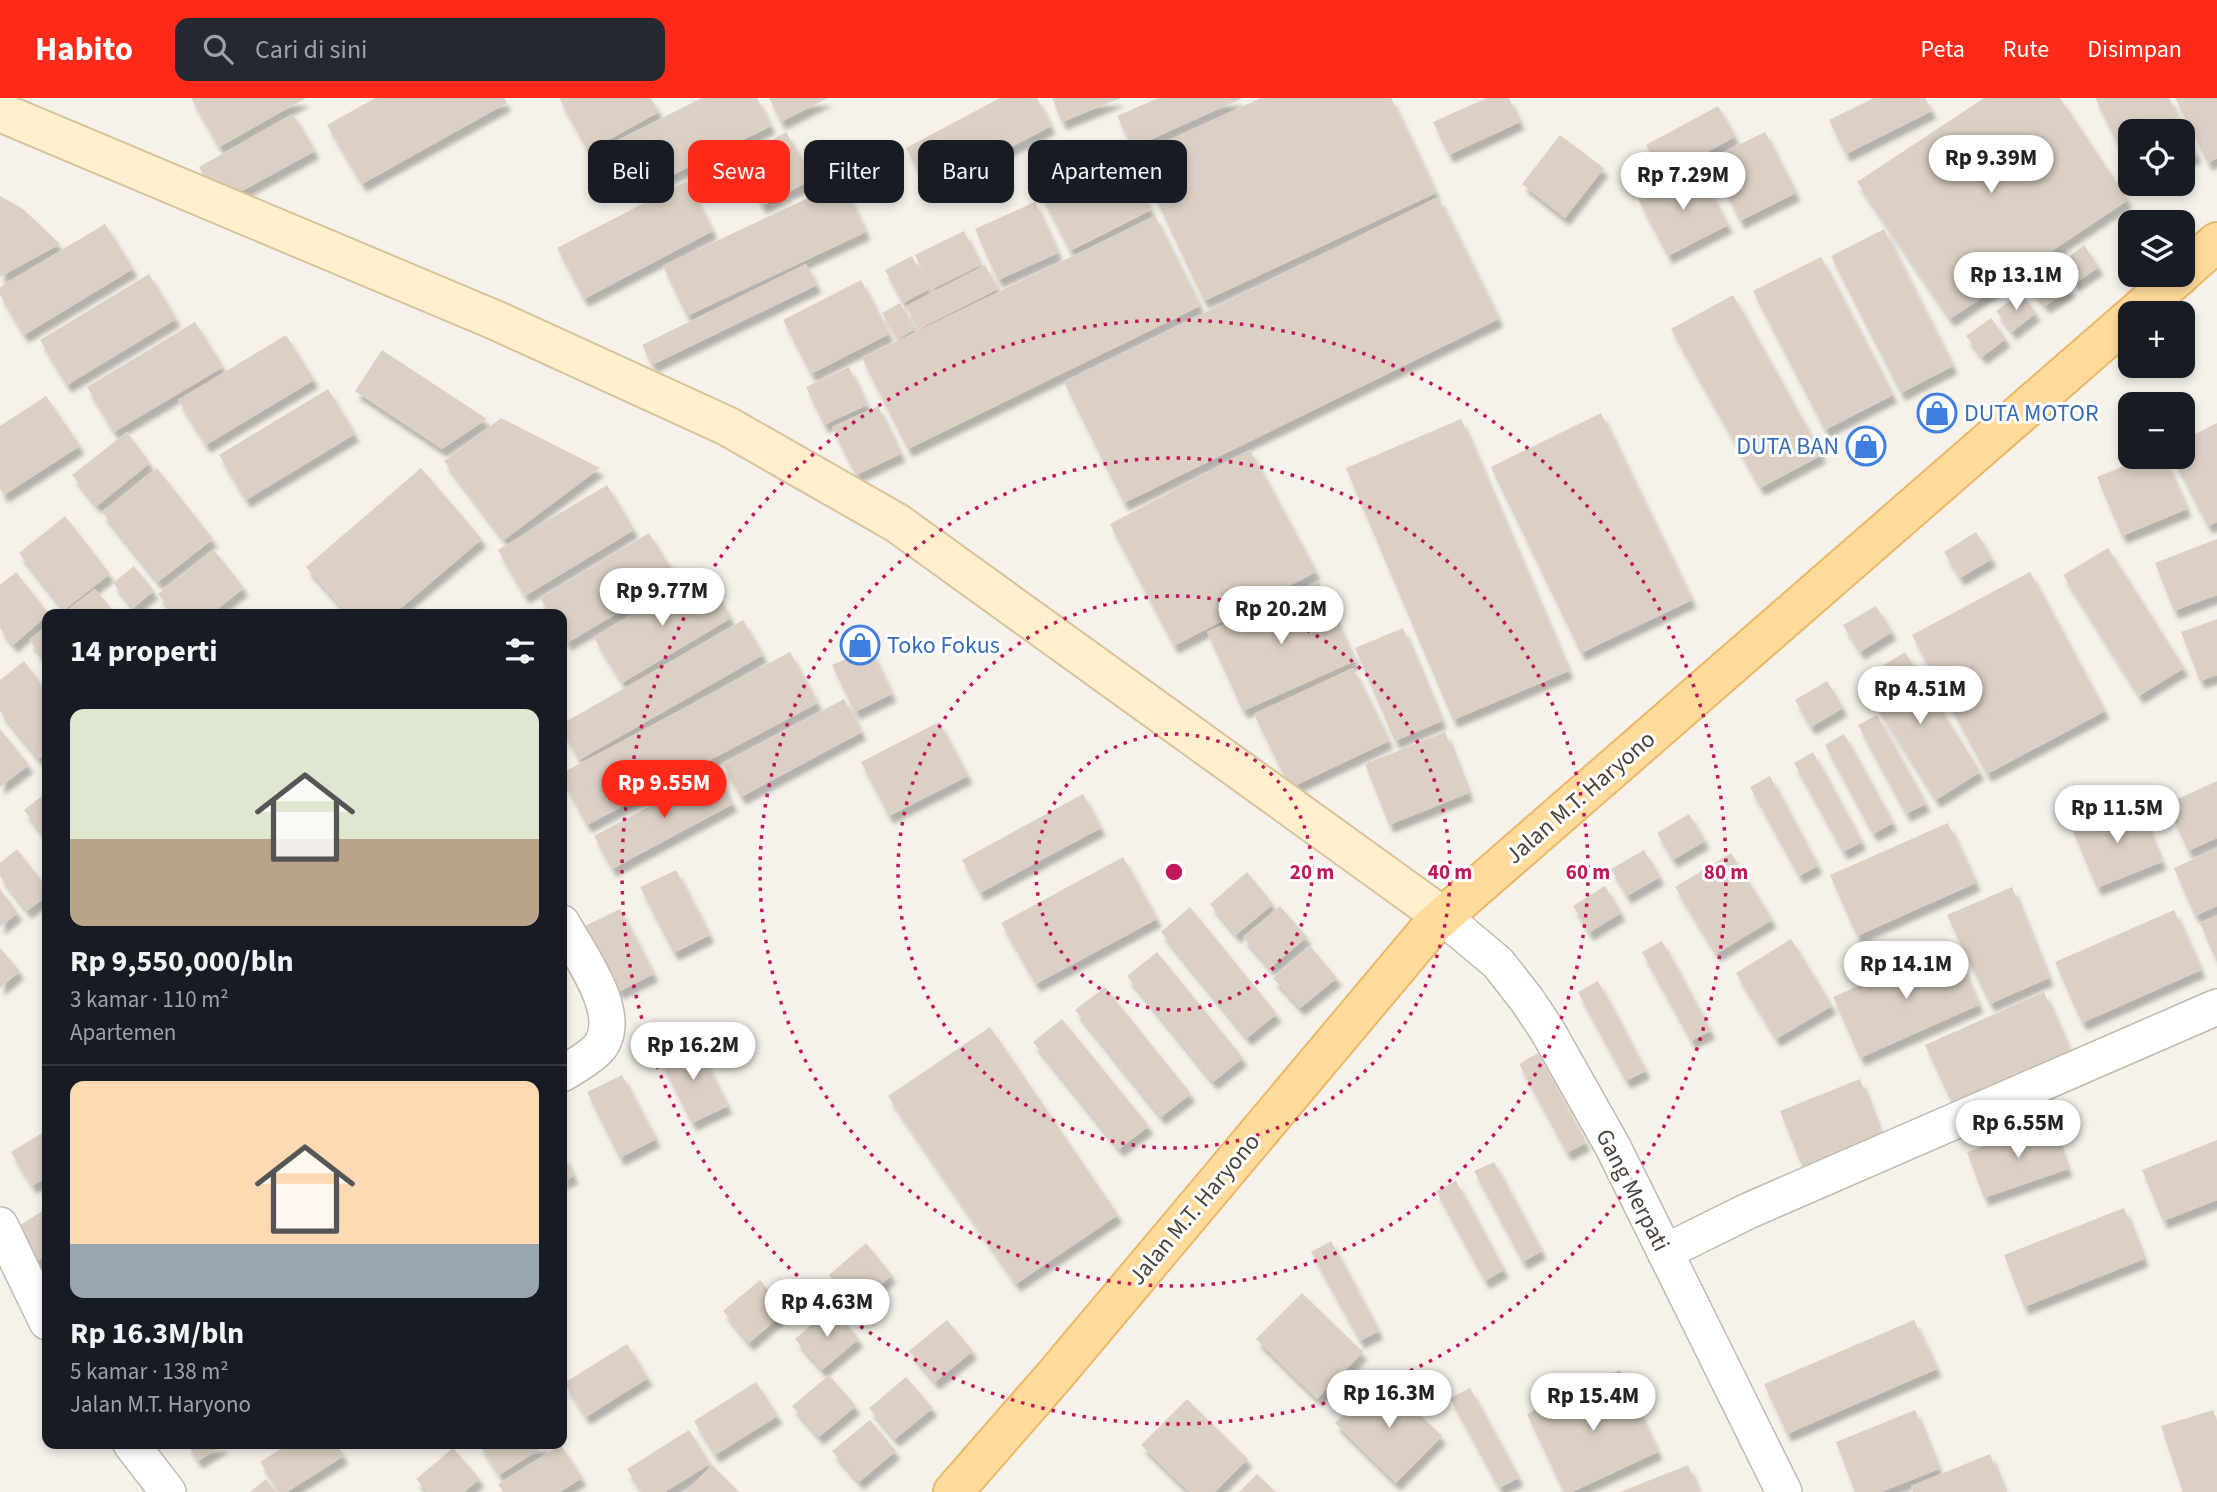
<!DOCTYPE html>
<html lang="id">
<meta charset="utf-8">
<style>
body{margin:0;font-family:"Source Sans 3",sans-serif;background:#242831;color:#f1f3f6;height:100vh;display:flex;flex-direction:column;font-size:26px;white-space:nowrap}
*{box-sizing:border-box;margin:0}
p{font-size:23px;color:#9ea1a6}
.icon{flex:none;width:38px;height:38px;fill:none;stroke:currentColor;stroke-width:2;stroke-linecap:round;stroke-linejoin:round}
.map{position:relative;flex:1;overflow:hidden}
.details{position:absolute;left:42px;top:511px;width:525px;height:840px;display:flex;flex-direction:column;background:#171b24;border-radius:14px;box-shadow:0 4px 10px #0003}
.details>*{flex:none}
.hud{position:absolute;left:588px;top:42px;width:665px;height:63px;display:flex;gap:14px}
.controls{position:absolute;left:2118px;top:21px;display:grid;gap:14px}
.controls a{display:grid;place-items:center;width:77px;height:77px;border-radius:14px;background:#171b24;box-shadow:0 4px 10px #0003;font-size:35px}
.price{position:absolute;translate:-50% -60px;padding:0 16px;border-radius:24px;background:#fff;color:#222;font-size:23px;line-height:46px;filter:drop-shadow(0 2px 4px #0008)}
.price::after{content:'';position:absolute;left:50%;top:42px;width:21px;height:16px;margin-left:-10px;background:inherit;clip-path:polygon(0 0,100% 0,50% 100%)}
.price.current{background:#ff2a19;color:#fff}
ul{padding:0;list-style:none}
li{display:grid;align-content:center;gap:14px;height:371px;padding:0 28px}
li+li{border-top:2px solid #363941}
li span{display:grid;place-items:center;height:217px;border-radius:14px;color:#555}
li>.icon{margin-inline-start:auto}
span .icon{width:126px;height:126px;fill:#fffc;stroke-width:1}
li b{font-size:30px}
h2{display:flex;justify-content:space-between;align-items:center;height:84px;padding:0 28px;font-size:30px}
.pill{padding:0 24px;border-radius:14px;background:#171b24;box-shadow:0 4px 10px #0003;font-size:24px;line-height:63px}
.pill.current{background:#ff2a19;color:#fff}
header{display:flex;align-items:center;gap:42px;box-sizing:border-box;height:98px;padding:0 35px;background:#ff2a19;color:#fff}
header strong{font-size:33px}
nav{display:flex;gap:38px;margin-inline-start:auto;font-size:24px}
.search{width:490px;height:63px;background:#242831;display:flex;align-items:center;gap:18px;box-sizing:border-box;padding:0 24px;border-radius:14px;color:#9ea1a6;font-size:26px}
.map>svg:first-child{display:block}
.building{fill:#dbd0c3;filter:url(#shadow)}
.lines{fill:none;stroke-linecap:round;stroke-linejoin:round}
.street-casing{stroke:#c2b9ad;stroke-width:38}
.secondary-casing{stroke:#d7c29a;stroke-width:42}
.primary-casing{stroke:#e9b866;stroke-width:42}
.street{stroke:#fff;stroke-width:35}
.secondary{stroke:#ffefcc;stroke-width:38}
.primary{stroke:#ffdb9b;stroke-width:38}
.ring{fill:none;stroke:#c2185b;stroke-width:3.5;stroke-dasharray:3.5 7}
.labels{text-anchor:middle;stroke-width:6;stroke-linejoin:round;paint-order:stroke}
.shop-label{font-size:24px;fill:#366cbe;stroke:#fff;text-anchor:start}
.street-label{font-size:24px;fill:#4b4238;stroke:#fff}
.centre{fill:#c2185b;stroke:#fff;stroke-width:3.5}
.ring-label{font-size:21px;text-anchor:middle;font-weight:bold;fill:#c2185b;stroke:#fff;stroke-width:6;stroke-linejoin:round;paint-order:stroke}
</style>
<header>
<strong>Habito</strong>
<div class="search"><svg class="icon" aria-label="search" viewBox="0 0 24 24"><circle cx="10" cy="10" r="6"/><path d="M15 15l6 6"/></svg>Cari di sini</div>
<nav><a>Peta</a><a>Rute</a><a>Disimpan</a></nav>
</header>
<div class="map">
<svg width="2217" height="1394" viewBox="0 0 2217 1394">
<defs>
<filter id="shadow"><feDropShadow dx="4.5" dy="8" stdDeviation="2" flood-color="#0004"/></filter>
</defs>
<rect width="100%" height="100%" fill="#f6f2eb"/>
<!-- building -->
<g class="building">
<path d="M 191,0 L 306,0 L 219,49 Z"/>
<path d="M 375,0 L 504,0 L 507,5 L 362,86 L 327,27 Z"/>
<path d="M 559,0 L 651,0 L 659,14 L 588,53 Z"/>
<path d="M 702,0 L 757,0 L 771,28 L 634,96 L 608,47 Z"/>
<path d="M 769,0 L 828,0 L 781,24 Z"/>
<path d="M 1000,0 L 1037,0 L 1051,28 L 929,93 L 906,50 Z"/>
<path d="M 1052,0 L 1121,0 L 1062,24 Z"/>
<path d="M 1158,0 L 1243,0 L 1132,50 L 1117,18 Z"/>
<path d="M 1261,0 L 1391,0 L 1436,95 L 1204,203 L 1136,58 Z"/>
<path d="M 1487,0 L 1509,0 L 1520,24 L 1449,57 L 1433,24 Z"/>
<path d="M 1874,0 L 1925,0 L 1932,13 L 1846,56 L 1829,22 Z"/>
<path d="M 1984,0 L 2060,0 L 2128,102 L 1950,221 L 1857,84 Z"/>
<path d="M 2095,0 L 2169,0 L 2197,57 L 2182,64 L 2182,33 L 2130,33 L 2130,70 Z"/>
<path d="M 2175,0 L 2217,0 L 2217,60 L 2208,65 Z"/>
<path d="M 1718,8 L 1735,39 L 1662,78 L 1646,47 Z"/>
<path d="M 293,16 L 315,53 L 220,105 L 199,69 Z"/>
<path d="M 786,34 L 813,81 L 762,108 L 736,62 Z"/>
<path d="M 1765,34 L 1796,95 L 1740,123 L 1710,61 Z"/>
<path d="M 1560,37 L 1604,70 L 1565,120 L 1522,86 Z"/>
<path d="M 1119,50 L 1151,112 L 1070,153 L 1038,91 Z"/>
<path d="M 1697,70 L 1728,127 L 1668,158 L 1638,101 Z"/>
<path d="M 687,83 L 713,133 L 584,201 L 557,150 Z"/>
<path d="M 842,84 L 866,134 L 687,218 L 663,168 Z"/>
<path d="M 0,98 L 23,111 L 60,146 L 0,179 Z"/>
<path d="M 1438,99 L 1499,221 L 1124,405 L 1064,284 Z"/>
<path d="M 1035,104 L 1058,155 L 998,182 L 975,131 Z"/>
<path d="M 1155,118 L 1200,208 L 908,351 L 862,260 Z"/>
<path d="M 105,126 L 133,171 L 24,237 L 0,197 L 0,189 Z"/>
<path d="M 1884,131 L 1953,268 L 1901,295 L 1831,158 Z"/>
<path d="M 964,133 L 981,167 L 932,191 L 915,157 Z"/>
<path d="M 2084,147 L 2099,169 L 2074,186 L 2059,166 Z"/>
<path d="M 912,158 L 929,191 L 903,205 L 885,172 Z"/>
<path d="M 1821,159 L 1893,297 L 1825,332 L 1753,193 Z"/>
<path d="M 806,166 L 817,187 L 652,267 L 642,247 Z"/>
<path d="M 985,167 L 998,191 L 919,231 L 906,208 Z"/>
<path d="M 2055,170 L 2071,191 L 2045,208 L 2030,188 Z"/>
<path d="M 149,176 L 176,221 L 67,287 L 40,242 Z"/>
<path d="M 861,182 L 889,236 L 811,276 L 783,222 Z"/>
<path d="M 2021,195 L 2036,215 L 2012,234 L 1996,213 Z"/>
<path d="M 1733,197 L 1822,357 L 1760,390 L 1671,231 Z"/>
<path d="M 900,205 L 915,231 L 898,241 L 882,215 Z"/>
<path d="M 1991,220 L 2006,241 L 1982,259 L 1966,238 Z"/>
<path d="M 195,224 L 223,269 L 114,334 L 87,289 Z"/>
<path d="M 286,237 L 314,282 L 206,347 L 178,302 Z"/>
<path d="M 382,252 L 487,321 L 442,351 L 355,293 Z"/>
<path d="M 849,269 L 867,307 L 824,327 L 806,289 Z"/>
<path d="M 328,291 L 355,336 L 246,402 L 219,357 Z"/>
<path d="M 46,298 L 80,348 L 4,397 L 0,391 L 0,328 Z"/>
<path d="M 878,308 L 901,356 L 856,377 L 832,329 Z"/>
<path d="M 1601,315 L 1692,502 L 1581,555 L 1491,369 Z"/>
<path d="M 501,320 L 600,370 L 504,442 L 444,363 Z"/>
<path d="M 1461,321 L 1569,573 L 1453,622 L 1346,370 Z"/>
<path d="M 2217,325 L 2217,424 L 2208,428 L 2172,359 L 2182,359 L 2182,343 Z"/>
<path d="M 127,334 L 150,365 L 97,408 L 72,377 Z"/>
<path d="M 1250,352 L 1316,474 L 1174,548 L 1110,426 Z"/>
<path d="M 2146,359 L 2164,359 L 2187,411 L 2122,438 L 2097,379 Z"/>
<path d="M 157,370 L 213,441 L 158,484 L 102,414 Z"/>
<path d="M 421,370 L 482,441 L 394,516 L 348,516 L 306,469 Z"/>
<path d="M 607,387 L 634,432 L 525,498 L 498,452 Z"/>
<path d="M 65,418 L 110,476 L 64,512 L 19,455 Z"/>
<path d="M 1976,434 L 1992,461 L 1960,480 L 1944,454 Z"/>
<path d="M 649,435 L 677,480 L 567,545 L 562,536 L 562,516 L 550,516 L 540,500 Z"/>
<path d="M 2217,441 L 2217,497 L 2174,513 L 2155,465 Z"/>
<path d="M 2108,450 L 2184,570 L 2139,598 L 2063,477 Z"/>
<path d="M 214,452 L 244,490 L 211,516 L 174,516 L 158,496 Z"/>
<path d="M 134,468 L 154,493 L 133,510 L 113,485 Z"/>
<path d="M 16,474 L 49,516 L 13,547 L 0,530 L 0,487 Z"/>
<path d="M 2030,474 L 2105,613 L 1987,676 L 1912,537 Z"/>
<path d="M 703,475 L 731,520 L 622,585 L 594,540 Z"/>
<path d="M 1319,484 L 1355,563 L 1243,613 L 1207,534 Z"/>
<path d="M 95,491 L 116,516 L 62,516 Z"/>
<path d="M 1876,508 L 1892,534 L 1860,554 L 1843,527 Z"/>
<path d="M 2217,521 L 2217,577 L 2200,583 L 2181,534 Z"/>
<path d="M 743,522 L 763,557 L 579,662 L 562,632 L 562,626 Z"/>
<path d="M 47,528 L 47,565 L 29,542 Z"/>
<path d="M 1403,530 L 1442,623 L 1395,643 L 1355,550 Z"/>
<path d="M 870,550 L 892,596 L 855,614 L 832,567 Z"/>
<path d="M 790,554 L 818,605 L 587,727 L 562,681 L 562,675 Z"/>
<path d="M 1905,554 L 1980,674 L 1936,702 L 1860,582 Z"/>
<path d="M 24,563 L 47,594 L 47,654 L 39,661 L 0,613 L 0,582 Z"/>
<path d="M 1353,570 L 1389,643 L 1290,690 L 1254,616 Z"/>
<path d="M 1827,583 L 1843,610 L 1811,629 L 1795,602 Z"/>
<path d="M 844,601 L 862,634 L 741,699 L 723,666 Z"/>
<path d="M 1877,617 L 1926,706 L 1906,716 L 1858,627 Z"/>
<path d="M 939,624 L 968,678 L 889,718 L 861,664 Z"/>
<path d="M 0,631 L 29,667 L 0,689 Z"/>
<path d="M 1445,634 L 1469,695 L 1389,727 L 1365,666 Z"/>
<path d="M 1844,636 L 1893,725 L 1873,736 L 1825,647 Z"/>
<path d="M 1813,654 L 1862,744 L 1843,754 L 1794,665 Z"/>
<path d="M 715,673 L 733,706 L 612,771 L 594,738 Z"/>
<path d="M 1770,678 L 1818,768 L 1799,778 L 1750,689 Z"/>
<path d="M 2217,683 L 2217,740 L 2188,753 L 2167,706 Z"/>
<path d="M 47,694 L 47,742 L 24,712 Z"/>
<path d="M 1083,696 L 1101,730 L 980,795 L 962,762 Z"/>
<path d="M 2137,704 L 2162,764 L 2097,790 L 2072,731 Z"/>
<path d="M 1689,716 L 1705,743 L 1673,762 L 1657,735 Z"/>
<path d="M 1948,725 L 1976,785 L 1857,838 L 1830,777 Z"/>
<path d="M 2217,750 L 2217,808 L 2195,818 L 2174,770 Z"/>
<path d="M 17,751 L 47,790 L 47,798 L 27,813 L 0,778 L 0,765 Z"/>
<path d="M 1644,752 L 1660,779 L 1627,798 L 1611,771 Z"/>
<path d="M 1731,755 L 1772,822 L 1716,856 L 1675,789 Z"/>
<path d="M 1123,759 L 1157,821 L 1036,886 L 1001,825 Z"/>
<path d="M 676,772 L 710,837 L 674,855 L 640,789 Z"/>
<path d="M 1247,774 L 1273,806 L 1236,837 L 1210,806 Z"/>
<path d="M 1605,788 L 1621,815 L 1589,835 L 1573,808 Z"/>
<path d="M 2012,789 L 2049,880 L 1990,906 L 1947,817 Z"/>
<path d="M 0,791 L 18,815 L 0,829 Z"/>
<path d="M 1280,808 L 1307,839 L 1270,870 L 1243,839 Z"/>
<path d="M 1190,809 L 1277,916 L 1247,940 L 1161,834 Z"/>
<path d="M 620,811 L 654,876 L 618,894 L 585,828 Z"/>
<path d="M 2174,812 L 2201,872 L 2082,925 L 2055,864 Z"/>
<path d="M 2217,818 L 2217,864 L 2200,825 Z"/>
<path d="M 1791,841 L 1832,908 L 1776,941 L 1736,875 Z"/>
<path d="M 1662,843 L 1711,933 L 1691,943 L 1642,854 Z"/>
<path d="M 1952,847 L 1979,907 L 1860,960 L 1833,899 Z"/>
<path d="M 1310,848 L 1337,880 L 1300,910 L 1273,880 Z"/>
<path d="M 0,850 L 20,873 L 0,890 Z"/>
<path d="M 1157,854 L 1243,960 L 1213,984 L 1127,878 Z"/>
<path d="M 1598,883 L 1646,973 L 1626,983 L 1578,894 Z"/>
<path d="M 1105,889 L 1191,996 L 1161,1019 L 1075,912 Z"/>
<path d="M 2044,894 L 2071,955 L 1953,1007 L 1925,947 Z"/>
<path d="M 1062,921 L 1149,1028 L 1119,1051 L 1033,944 Z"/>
<path d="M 990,929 L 1118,1117 L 1016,1186 L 888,998 Z"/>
<path d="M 694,942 L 728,1008 L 692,1025 L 659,960 Z"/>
<path d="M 1538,955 L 1586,1045 L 1567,1055 L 1519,966 Z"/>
<path d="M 622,977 L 656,1041 L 620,1060 L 587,994 Z"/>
<path d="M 1860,981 L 1883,1041 L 1804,1073 L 1780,1013 Z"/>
<path d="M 2051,1025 L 2068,1071 L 1984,1100 L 1967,1054 Z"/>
<path d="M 47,1032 L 47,1079 L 32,1088 L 11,1054 Z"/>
<path d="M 2217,1042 L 2217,1102 L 2163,1123 L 2142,1072 Z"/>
<path d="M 562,1054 L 574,1078 L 562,1084 Z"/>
<path d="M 1494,1064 L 1542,1153 L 1523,1164 L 1474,1073 Z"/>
<path d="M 1456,1083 L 1504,1172 L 1485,1183 L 1436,1093 Z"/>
<path d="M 47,1110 L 47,1157 L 36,1164 L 14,1131 Z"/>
<path d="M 2124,1110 L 2144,1161 L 2024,1209 L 2004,1157 Z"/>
<path d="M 1331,1143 L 1379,1233 L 1360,1243 L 1311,1154 Z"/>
<path d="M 866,1145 L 892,1177 L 855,1208 L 829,1177 Z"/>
<path d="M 760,1182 L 786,1213 L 749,1245 L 723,1213 Z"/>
<path d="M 1302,1195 L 1363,1254 L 1317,1301 L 1256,1241 Z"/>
<path d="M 832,1209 L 859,1241 L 822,1272 L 795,1241 Z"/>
<path d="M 947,1222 L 973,1253 L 935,1284 L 909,1253 Z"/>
<path d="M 1914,1222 L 1937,1271 L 1787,1336 L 1764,1286 Z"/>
<path d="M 627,1246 L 648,1280 L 586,1319 L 564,1285 Z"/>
<path d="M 1620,1272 L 1658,1354 L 1572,1394 L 1564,1394 L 1527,1316 Z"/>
<path d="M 829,1277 L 856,1308 L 819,1339 L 792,1308 Z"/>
<path d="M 906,1279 L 933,1310 L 895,1341 L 869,1310 Z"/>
<path d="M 1381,1279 L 1442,1338 L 1396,1385 L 1335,1325 Z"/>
<path d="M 756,1284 L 778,1318 L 715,1357 L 694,1323 Z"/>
<path d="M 1470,1290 L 1519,1380 L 1499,1390 L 1450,1300 Z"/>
<path d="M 1187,1301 L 1248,1361 L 1215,1394 L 1189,1394 L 1141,1347 Z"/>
<path d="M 1915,1312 L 1939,1371 L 1881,1394 L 1855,1394 L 1836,1344 Z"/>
<path d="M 2213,1312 L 2217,1323 L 2217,1394 L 2183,1394 L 2161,1328 Z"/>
<path d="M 870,1322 L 896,1353 L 859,1384 L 832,1353 Z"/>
<path d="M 689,1332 L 710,1366 L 665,1394 L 641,1394 L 627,1371 Z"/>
<path d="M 187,1346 L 225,1346 L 198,1363 Z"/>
<path d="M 289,1346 L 336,1346 L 344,1358 L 287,1394 L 280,1394 L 260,1364 Z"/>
<path d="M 479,1346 L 548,1346 L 499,1377 Z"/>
<path d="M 561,1347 L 582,1380 L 560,1394 L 503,1394 L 498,1386 Z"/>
<path d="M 453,1350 L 480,1381 L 464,1394 L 427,1394 L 416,1381 Z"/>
<path d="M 1990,1356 L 2005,1394 L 1913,1394 L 1911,1388 Z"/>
<path d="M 712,1367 L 739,1394 L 685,1394 Z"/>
<path d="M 1688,1367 L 1699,1394 L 1620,1394 Z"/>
<path d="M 1257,1376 L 1276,1394 L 1239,1394 Z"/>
<path d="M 266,1381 L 276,1394 L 250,1394 Z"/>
</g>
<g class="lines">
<defs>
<g id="street">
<path d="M 1442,818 L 1498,865 L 1527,902 L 1547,932 L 1613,1049 L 1784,1394"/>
<path d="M 562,825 C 578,855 627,918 598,951 C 588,961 574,969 562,976"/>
<path d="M 0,1127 L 47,1224"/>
<path d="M 1665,1154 L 1748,1113 L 2217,909"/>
<path d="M 131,1346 L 168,1394"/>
</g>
<path id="secondary" d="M 0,14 L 495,222 L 727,328 L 897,425 L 1442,818"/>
<g id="primary">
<path d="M 2182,175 L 2217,144"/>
<path d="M 2136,215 L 2180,177"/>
<path d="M 953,1394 L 1056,1276 L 1432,828 L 2130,220"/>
</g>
</defs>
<!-- street casing -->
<use href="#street" class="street-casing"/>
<!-- secondary casing -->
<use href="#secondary" class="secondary-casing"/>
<!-- primary casing -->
<use href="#primary" class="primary-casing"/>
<!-- street -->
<use href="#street" class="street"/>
<!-- secondary -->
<use href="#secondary" class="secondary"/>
<!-- primary -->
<use href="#primary" class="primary"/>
</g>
<!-- distance rings -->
<g class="ring">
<circle cx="1174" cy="774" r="138"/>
<circle cx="1174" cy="774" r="276"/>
<circle cx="1174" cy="774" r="414"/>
<circle cx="1174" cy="774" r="552"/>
</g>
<!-- icons -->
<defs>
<symbol id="shop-ring" viewBox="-11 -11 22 22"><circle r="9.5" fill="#fff" stroke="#3f7fe0" stroke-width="1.5"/><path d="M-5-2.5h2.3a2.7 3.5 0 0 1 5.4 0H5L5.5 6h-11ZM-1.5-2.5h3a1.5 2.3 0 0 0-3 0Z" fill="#3f7fe0"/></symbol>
</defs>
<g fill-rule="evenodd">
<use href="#shop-ring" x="1915" y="293" width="44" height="44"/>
<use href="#shop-ring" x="1844" y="326" width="44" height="44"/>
<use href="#shop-ring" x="838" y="525" width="44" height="44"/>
</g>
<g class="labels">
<!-- shop labels -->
<g class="shop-label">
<text x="1964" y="323">DUTA MOTOR</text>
<text x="1839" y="356" text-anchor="end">DUTA BAN</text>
<text x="887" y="555">Toko Fokus</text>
</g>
<!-- street labels -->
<g class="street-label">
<text transform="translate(1580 699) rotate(-41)" y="8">Jalan M.T. Haryono</text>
<text transform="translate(1633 1092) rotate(63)" y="8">Gang Merpati</text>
<text transform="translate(1194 1111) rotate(-50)" y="8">Jalan M.T. Haryono</text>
</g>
</g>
<circle cx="1174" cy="774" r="10" class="centre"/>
<g class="ring-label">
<text x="1312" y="781">20 m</text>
<text x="1450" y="781">40 m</text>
<text x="1588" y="781">60 m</text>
<text x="1726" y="781">80 m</text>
</g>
</svg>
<div class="controls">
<a><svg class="icon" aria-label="locate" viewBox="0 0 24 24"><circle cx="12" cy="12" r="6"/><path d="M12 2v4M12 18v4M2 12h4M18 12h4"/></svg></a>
<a><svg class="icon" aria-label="layers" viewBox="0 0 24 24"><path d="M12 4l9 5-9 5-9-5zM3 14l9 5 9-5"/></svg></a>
<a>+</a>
<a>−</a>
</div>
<b class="price" style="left:1991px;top:97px">Rp 9.39M</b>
<b class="price" style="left:1683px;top:114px">Rp 7.29M</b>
<b class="price" style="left:2016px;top:214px">Rp 13.1M</b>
<b class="price" style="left:662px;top:530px">Rp 9.77M</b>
<b class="price" style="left:1281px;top:548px">Rp 20.2M</b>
<b class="price" style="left:1920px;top:628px">Rp 4.51M</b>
<b class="price current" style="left:664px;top:722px">Rp 9.55M</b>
<b class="price" style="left:2117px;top:747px">Rp 11.5M</b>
<b class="price" style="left:1906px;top:903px">Rp 14.1M</b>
<b class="price" style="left:693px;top:984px">Rp 16.2M</b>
<b class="price" style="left:2018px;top:1062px">Rp 6.55M</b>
<b class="price" style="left:827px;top:1241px">Rp 4.63M</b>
<b class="price" style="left:1389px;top:1332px">Rp 16.3M</b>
<b class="price" style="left:1593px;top:1335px">Rp 15.4M</b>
<div class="hud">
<a class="pill">Beli</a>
<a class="pill current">Sewa</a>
<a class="pill">Filter</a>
<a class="pill">Baru</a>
<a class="pill">Apartemen</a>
</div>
<section class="details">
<h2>14 properti<svg class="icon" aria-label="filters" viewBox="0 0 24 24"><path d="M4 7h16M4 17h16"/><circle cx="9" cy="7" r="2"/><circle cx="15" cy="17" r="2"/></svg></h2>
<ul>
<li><span style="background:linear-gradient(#dfe7d0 60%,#b9a48a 0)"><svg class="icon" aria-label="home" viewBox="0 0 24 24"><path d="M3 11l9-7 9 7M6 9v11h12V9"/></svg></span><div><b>Rp 9,550,000/bln</b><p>3 kamar · 110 m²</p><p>Apartemen</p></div></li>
<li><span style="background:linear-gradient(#ffd9b3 75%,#9aa5b1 0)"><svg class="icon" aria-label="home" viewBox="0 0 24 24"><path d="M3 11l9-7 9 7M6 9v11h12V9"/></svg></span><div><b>Rp 16.3M/bln</b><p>5 kamar · 138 m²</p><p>Jalan M.T. Haryono</p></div></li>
</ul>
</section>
</div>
